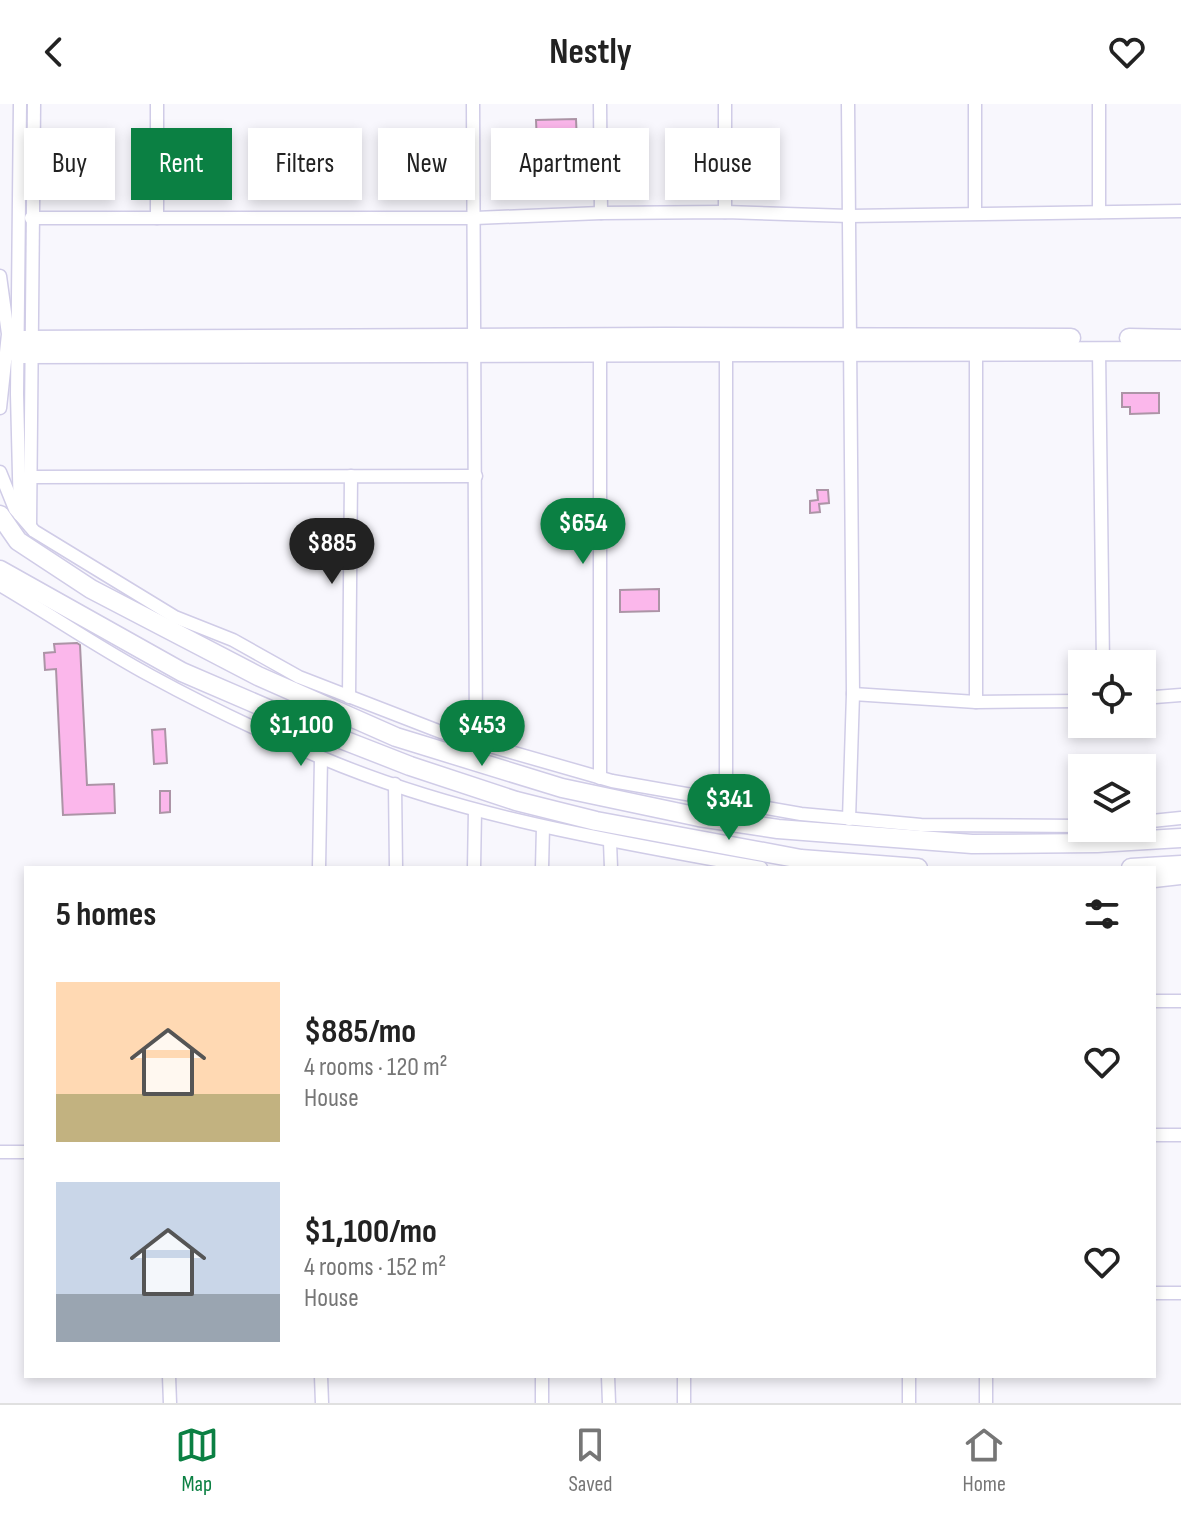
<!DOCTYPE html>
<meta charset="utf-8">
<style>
body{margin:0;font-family:"Sofia Sans Condensed",sans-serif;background:#f2f2f2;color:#222;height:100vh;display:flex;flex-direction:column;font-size:30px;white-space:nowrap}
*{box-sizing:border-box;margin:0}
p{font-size:26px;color:#767676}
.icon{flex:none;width:44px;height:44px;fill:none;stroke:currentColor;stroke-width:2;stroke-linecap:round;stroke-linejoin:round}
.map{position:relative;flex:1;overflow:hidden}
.drawer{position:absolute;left:24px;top:762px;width:1132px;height:512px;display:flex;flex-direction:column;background:#fff;border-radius:0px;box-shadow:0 4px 12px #0003}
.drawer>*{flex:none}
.guide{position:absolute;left:24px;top:24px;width:1134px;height:72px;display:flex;gap:16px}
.controls{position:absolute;left:1068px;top:546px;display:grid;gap:16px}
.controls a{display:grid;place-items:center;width:88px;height:88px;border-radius:0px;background:#fff;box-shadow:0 4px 12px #0003;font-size:40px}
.price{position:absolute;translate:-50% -68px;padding:0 18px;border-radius:28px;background:#0b8043;color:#fff;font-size:26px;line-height:52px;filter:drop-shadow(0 2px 4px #0008)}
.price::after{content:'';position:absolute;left:50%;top:48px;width:24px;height:18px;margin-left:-12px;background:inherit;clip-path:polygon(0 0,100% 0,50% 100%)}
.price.selected{background:#222;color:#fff}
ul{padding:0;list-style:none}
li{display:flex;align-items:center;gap:24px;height:200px;padding:0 32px}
li span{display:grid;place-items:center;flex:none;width:224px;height:160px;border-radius:0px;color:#555}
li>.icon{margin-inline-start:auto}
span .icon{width:96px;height:96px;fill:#fffc;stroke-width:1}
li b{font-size:34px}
h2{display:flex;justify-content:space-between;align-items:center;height:96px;padding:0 32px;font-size:34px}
.chip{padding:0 28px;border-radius:0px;background:#fff;box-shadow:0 4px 12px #0003;font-size:28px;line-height:72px}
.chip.selected{background:#0b8043;color:#fff}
header{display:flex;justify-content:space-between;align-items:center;height:104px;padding:0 32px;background:#fff;font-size:36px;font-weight:700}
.tabs{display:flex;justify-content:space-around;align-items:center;height:112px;border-top:2px solid #e0e0e0;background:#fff;font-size:22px;color:#767676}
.tabs a{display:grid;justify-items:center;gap:4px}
.tabs .selected{color:#0b8043}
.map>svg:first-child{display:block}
.building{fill:#fbb7eb;stroke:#ac94a6;stroke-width:2}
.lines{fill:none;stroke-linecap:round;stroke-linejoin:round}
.street-casing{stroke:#d0cce7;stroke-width:15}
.secondary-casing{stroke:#d0cce7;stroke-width:21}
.street{stroke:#fff;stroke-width:12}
.secondary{stroke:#fff;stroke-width:18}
</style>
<header><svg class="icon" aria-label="back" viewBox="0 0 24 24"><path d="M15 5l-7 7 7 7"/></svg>Nestly<svg class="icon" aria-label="heart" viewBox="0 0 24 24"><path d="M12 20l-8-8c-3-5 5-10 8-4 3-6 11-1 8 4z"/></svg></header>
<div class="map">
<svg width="1181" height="1299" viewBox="0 0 1181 1299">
<rect width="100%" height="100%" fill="#f8f7fd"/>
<!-- building -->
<g class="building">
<path d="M 576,15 L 577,38 L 537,40 L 536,16 Z"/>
<path d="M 1122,289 L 1159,289 L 1159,309 L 1130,310 L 1130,303 L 1122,303 Z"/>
<path d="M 817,386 L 828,386 L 829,399 L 819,400 L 820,408 L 810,409 L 810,397 L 818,396 Z"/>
<path d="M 659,485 L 659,507 L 620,508 L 620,486 Z"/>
<path d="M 77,539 L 80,541 L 87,681 L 114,680 L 115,709 L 63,711 L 56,565 L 45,566 L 44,549 L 55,548 L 54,540 Z"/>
<path d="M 165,625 L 167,659 L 154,660 L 152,626 Z"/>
<path d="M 160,687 L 170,687 L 170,708 L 160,709 Z"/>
</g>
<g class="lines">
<defs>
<g id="street">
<path d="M 20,0 L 17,290 L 20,411"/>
<path d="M 473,0 L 476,639"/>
<path d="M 600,0 L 601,109"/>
<path d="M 725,0 L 725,108"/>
<path d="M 848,0 L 853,590 L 849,715"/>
<path d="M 975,0 L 975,109"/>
<path d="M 1099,0 L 1099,108"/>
<path d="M 31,114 L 475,114 L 601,109 L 725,108 L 849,112 L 1181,107"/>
<path d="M 157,114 L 157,0"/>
<path d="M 0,172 L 8,230 L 0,304"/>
<path d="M 1099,247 L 1103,560"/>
<path d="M 0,368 L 15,405 L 34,427 L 175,513 L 233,536 L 299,573 L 441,628 L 612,677 L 801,710 L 921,721 L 1082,722"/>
<path d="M 31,373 L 476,372"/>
<path d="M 30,422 L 34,0"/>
<path d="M 0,481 C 51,511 99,544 151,572 C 206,602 263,629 320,653 C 461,713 612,737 761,764"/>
<path d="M 853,590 L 976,598 L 1082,597"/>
<path d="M 349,593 L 351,372"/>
<path d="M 1142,594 L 1181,591"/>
<path d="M 976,598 L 976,248"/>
<path d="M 600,674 L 600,250"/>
<path d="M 395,680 L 396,764"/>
<path d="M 726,697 L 726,241"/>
<path d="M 1142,718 L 1181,714"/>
<path d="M 610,738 L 611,764"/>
<path d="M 319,764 L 321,654"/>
<path d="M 474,764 L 475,706"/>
<path d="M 542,764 L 543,723"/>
<path d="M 1154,777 L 1181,774"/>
<path d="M 1154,897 L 1181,897"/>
<path d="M 1154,1031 L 1181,1031"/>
<path d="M 0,1048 L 26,1048"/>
<path d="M 1154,1189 L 1181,1189"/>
<path d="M 169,1272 L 170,1299"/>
<path d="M 321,1272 L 322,1299"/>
<path d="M 608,1272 L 609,1299"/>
<path d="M 684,1272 L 684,1299"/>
<path d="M 909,1272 L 909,1299"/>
<path d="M 542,1299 L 542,1272"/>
<path d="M 986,1299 L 986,1272"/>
</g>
<g id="secondary">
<path d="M 1129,234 L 1181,235"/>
<path d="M 18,236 L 666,233 L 1071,234"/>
<path d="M 18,250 L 1181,247"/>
<path d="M 0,411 L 18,437 L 91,485 L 258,572 L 396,633 L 562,684 L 699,713 L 778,725 L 972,740 L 1097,739 L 1181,734"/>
<path d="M 0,466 L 182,568 L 305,621 L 410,662 L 516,697 L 596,717 L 801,755 L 918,764"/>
<path d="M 1131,764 L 1181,761"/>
</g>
</defs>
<!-- street casing -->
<use href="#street" class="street-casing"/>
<!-- secondary casing -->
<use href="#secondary" class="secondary-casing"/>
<!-- street -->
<use href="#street" class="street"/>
<!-- secondary -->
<use href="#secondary" class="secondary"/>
</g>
</svg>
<div class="controls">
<a><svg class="icon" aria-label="locate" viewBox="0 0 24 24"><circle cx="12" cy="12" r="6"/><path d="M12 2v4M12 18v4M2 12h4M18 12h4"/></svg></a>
<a><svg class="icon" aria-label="layers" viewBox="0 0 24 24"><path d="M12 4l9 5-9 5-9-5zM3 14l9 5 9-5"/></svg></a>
</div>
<b class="price" style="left:583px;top:462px">$654</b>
<b class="price selected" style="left:332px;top:482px">$885</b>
<b class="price" style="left:301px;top:664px">$1,100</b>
<b class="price" style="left:482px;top:664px">$453</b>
<b class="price" style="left:729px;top:738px">$341</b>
<div class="guide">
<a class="chip">Buy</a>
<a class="chip selected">Rent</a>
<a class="chip">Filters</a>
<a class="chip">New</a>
<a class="chip">Apartment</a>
<a class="chip">House</a>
</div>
<section class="drawer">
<h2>5 homes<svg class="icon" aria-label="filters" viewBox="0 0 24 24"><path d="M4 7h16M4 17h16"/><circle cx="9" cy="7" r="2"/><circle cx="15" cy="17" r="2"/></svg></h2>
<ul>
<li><span style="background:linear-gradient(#ffd9b3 70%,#c2b280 0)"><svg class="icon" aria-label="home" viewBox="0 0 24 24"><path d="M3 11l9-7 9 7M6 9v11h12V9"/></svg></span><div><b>$885/mo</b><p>4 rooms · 120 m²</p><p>House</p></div><svg class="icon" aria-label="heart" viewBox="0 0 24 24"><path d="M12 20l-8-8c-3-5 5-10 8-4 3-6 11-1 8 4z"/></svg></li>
<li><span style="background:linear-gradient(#c9d6e8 70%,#9aa5b1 0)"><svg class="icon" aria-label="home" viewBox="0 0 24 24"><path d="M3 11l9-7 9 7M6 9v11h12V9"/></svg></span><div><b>$1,100/mo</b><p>4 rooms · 152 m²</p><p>House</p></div><svg class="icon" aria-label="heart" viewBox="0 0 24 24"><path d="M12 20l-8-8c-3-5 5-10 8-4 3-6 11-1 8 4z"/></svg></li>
</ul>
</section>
</div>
<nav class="tabs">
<a class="selected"><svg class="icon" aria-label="map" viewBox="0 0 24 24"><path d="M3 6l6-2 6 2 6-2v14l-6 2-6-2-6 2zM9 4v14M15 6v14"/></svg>Map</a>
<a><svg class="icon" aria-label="saved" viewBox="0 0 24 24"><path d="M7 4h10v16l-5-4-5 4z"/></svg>Saved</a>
<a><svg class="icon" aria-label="home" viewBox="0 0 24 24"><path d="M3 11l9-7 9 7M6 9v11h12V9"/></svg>Home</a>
</nav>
